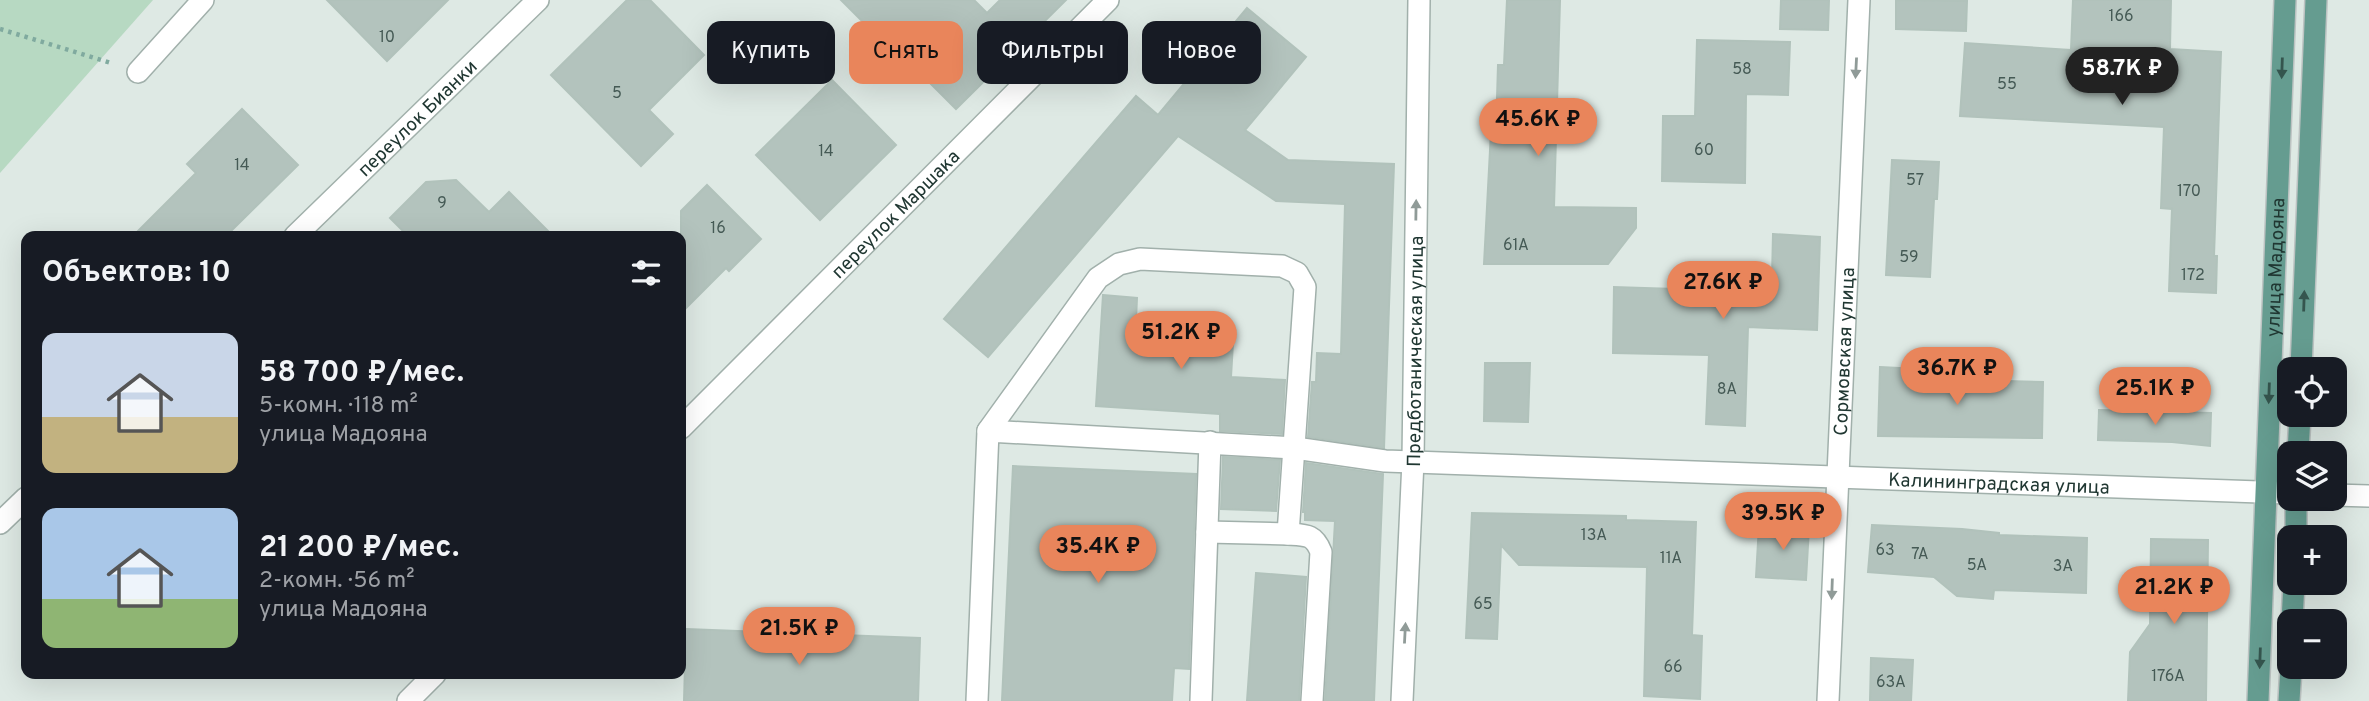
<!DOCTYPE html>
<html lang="ru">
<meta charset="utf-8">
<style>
body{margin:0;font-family:Overpass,sans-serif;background:#242831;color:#f1f3f6;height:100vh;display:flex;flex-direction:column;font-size:26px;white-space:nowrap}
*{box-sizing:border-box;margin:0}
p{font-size:23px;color:#9ea1a6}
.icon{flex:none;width:38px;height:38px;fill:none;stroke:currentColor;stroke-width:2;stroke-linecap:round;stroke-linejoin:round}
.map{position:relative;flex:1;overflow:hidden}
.side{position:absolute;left:21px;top:231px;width:665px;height:448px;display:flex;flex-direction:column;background:#171b24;border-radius:14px;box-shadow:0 7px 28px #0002}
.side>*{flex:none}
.hud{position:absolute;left:707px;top:21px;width:665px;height:63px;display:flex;gap:14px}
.controls{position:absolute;left:2277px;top:357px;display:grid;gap:14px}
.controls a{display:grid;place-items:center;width:70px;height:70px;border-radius:14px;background:#171b24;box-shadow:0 7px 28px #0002;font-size:35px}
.price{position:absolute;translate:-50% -60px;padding:0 16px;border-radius:24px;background:#e9855b;color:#111;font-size:23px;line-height:46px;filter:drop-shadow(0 2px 4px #0008)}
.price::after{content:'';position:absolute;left:50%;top:42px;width:21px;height:16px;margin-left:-10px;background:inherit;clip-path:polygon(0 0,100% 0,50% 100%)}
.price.on{background:#222;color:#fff}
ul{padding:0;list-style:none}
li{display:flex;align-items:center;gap:21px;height:175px;padding:0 21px}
li span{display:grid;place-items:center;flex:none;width:196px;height:140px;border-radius:14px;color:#555}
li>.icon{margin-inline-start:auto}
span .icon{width:84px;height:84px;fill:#fffc;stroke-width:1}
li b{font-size:30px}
h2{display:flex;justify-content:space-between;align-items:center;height:84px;padding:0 21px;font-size:30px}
.chip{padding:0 24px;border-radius:14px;background:#171b24;box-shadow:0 7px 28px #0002;font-size:24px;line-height:63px}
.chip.on{background:#e9855b;color:#111}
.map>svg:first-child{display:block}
.green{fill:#b7d9c2}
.building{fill:#b3c3bd;stroke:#b1c2bb;stroke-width:2}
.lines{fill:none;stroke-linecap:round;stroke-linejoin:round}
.minor-casing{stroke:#a1b0ab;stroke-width:24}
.major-casing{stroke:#bcc3c2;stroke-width:24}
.path{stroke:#80aa9f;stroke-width:4.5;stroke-dasharray:3.5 5;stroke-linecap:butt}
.minor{stroke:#fff;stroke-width:21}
.major{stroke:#659c90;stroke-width:21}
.oneway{fill:#909b98}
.oneway2{fill:#35554e}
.labels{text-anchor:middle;stroke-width:5;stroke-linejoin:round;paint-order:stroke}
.number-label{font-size:16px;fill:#455a55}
.street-label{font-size:19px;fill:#203732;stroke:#eef6f2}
</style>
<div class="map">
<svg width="2369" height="701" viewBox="0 0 2369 701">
<rect width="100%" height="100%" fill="#dee9e4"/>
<!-- green -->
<path class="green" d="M 0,0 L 153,0 L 0,173 Z"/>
<!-- building -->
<g class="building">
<path d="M 327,0 L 448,0 L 387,61 Z"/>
<path d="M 627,0 L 650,0 L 704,55 L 649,110 L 673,134 L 641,166 L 551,75 Z"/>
<path d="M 841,0 L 974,0 L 987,13 L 1000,0 L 1066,0 L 956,109 L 916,69 L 913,72 Z"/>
<path d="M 1507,0 L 1560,0 L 1554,207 L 1636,208 L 1636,228 L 1608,264 L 1484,264 L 1491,131 L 1496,131 L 1498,65 L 1504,65 Z"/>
<path d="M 1781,0 L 1829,0 L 1828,30 L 1780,29 Z"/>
<path d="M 1896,0 L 1967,1 L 1966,31 L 1896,29 Z"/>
<path d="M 2073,0 L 2171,0 L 2170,49 L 2221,52 L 2214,256 L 2217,256 L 2216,293 L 2169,291 L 2172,209 L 2161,208 L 2164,127 L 1960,116 L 1965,43 L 2071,50 Z"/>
<path d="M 1247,8 L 1306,57 L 1245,130 L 1288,160 L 1394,164 L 1384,448 L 1308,437 L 1312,382 L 1316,382 L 1317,353 L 1341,354 L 1345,204 L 1276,201 L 1178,136 L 988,357 L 944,319 L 1136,96 L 1158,115 Z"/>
<path d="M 1697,40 L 1790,42 L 1788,95 L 1746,94 L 1745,183 L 1662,181 L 1663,116 L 1695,116 Z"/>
<path d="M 832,80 L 896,145 L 820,220 L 756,155 Z"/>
<path d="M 242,109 L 298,165 L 226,236 L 133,236 L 196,173 L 187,164 Z"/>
<path d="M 1892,160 L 1939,162 L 1937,199 L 1934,199 L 1930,277 L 1886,275 Z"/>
<path d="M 456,180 L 489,212 L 509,192 L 553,236 L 408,236 L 390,218 L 426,182 Z"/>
<path d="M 707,185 L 761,239 L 729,271 L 726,268 L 681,313 L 681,211 Z"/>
<path d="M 1773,234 L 1820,237 L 1817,330 L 1748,327 L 1745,426 L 1706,424 L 1709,355 L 1613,353 L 1614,287 L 1739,291 L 1739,276 L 1772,277 Z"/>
<path d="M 1103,295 L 1137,298 L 1136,320 L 1234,326 L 1231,377 L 1285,380 L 1282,434 L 1220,431 L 1220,414 L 1096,406 Z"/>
<path d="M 1485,363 L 1530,363 L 1528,422 L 1484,421 Z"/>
<path d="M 1880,367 L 1936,370 L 1928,379 L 2043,382 L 2042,438 L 1878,436 Z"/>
<path d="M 2099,410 L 2211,413 L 2210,446 L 2172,442 L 2098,440 Z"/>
<path d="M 1223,457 L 1280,460 L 1276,511 L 1221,509 Z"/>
<path d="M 1306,463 L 1383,474 L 1374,701 L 1325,701 L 1335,521 L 1305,520 L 1305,512 L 1303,512 Z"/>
<path d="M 1013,466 L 1196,474 L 1189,669 L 1174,668 L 1172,701 L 1002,701 Z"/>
<path d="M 1472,513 L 1626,516 L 1626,520 L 1696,522 L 1692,635 L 1702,636 L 1700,699 L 1644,696 L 1647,567 L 1519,565 L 1501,545 L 1497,639 L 1466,638 Z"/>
<path d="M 1759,525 L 1809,528 L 1806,580 L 1756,577 Z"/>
<path d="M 1872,525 L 1962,529 L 1999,533 L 1999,535 L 2087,538 L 2086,593 L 1994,590 L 1993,599 L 1957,596 L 1934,577 L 1868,572 Z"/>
<path d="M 2151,539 L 2208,540 L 2206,701 L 2128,701 L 2130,652 L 2150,624 Z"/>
<path d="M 1256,573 L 1306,577 L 1299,701 L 1247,701 Z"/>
<path d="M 686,629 L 920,638 L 918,701 L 684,701 Z"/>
<path d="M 1871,658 L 1913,660 L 1911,701 L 1870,701 Z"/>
</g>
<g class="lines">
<defs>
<g id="minor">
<path d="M 138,72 L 203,0"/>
<path id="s1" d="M 295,236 L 538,0"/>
<path id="s2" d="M 681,428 L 1108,0"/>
<path d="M 988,431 L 1098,278 L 1119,264 L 1140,259 L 1282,266 L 1297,273 L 1305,287 L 1288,534 C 1306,535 1314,534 1321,552 L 1312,701"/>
<path d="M 2334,495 L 2369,496"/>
<path d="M 0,523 L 26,498"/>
<path d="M 1207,532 L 1288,534"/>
<path d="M 408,701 L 435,674"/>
<path id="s3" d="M 977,701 L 988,431 L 1295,448 L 1385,461 L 2289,493"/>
<path d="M 1201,701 L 1210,442"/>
<path id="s4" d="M 1402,701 L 1413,461 L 1419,0"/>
<path id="s5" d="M 1828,701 L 1859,0"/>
</g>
<g id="major">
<path d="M 2301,369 L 2316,0"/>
<path d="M 2298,453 L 2300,415"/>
<path d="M 2296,537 L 2296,499"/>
<path d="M 2292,621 L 2294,583"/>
<path id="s6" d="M 2258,701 L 2285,0"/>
<path d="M 2289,701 L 2291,667"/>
</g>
</defs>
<!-- minor casing -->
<use href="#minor" class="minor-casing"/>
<!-- major casing -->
<use href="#major" class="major-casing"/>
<!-- path -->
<path class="path" d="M 0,29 L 111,63"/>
<!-- minor -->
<use href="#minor" class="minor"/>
<!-- major -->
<use href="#major" class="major"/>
</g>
<!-- one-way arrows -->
<defs><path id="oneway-solid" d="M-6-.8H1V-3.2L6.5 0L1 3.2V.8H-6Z" transform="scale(1.75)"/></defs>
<g class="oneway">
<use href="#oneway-solid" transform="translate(1856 68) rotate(93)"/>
<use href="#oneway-solid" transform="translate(1416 210) rotate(-89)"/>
<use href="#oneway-solid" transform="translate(1832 589) rotate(92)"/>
<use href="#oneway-solid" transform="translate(1405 633) rotate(-87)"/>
</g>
<g class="oneway2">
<use href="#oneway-solid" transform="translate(2282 68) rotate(92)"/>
<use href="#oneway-solid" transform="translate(2304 301) rotate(-88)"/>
<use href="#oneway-solid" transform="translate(2269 393) rotate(92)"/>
<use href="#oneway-solid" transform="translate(2260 658) rotate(92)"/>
</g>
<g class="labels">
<!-- number labels -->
<g class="number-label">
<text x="2121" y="21">166</text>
<text x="387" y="42">10</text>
<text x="1742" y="74">58</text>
<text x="2007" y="89">55</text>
<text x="617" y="98">5</text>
<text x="1704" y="155">60</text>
<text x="826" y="156">14</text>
<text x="242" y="170">14</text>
<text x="1915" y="185">57</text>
<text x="2189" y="196">170</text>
<text x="442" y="208">9</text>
<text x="718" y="233">16</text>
<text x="1516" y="250">61А</text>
<text x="1909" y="262">59</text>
<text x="2193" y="280">172</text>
<text x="1727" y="394">8А</text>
<text x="1594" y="540">13А</text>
<text x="1885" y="555">63</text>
<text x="1920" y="559">7А</text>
<text x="1671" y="563">11А</text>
<text x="1977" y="570">5А</text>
<text x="2063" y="571">3А</text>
<text x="1483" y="609">65</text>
<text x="1673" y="672">66</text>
<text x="2168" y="681">176А</text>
<text x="1891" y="687">63А</text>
</g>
<!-- street labels -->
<g class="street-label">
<text dy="7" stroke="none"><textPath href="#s1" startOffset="170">переулок Бианки</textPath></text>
<text dy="7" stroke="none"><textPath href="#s2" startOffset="303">переулок Маршака</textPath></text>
<text dy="7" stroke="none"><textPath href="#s6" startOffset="434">улица Мадояна</textPath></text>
<text dy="7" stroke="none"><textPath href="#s5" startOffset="350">Сормовская улица</textPath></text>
<text dy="7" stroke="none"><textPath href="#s4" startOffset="350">Предботаническая улица</textPath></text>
<text dy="7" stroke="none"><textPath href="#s3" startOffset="1283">Калининградская улица</textPath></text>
</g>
</g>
</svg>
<div class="controls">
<a><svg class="icon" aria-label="locate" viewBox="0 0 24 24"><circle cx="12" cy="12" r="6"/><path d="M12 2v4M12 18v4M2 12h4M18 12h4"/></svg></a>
<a><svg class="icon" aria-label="layers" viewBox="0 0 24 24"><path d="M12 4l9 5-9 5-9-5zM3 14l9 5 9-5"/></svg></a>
<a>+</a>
<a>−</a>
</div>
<b class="price on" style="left:2122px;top:107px">58.7K ₽</b>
<b class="price" style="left:1538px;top:158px">45.6K ₽</b>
<b class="price" style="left:1723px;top:321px">27.6K ₽</b>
<b class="price" style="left:1181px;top:371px">51.2K ₽</b>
<b class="price" style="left:1957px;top:407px">36.7K ₽</b>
<b class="price" style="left:2155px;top:427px">25.1K ₽</b>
<b class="price" style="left:1783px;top:552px">39.5K ₽</b>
<b class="price" style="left:1098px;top:585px">35.4K ₽</b>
<b class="price" style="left:2174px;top:626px">21.2K ₽</b>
<b class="price" style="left:799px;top:667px">21.5K ₽</b>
<div class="hud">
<a class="chip">Купить</a>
<a class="chip on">Снять</a>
<a class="chip">Фильтры</a>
<a class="chip">Новое</a>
</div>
<section class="side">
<h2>Объектов: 10<svg class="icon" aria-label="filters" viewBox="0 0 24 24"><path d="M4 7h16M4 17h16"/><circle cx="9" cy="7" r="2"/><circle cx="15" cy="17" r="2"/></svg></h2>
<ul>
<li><span style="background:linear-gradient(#c9d6e8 60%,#c2b280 0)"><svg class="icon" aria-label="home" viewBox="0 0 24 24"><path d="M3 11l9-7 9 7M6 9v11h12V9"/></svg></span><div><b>58 700 ₽/мес.</b><p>5-комн. · 118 m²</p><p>улица Мадояна</p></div></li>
<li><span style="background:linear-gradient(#a9c7e8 65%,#8fb573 0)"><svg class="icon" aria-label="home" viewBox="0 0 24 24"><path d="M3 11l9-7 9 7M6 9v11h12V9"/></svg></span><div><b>21 200 ₽/мес.</b><p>2-комн. · 56 m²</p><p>улица Мадояна</p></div></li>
</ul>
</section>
</div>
